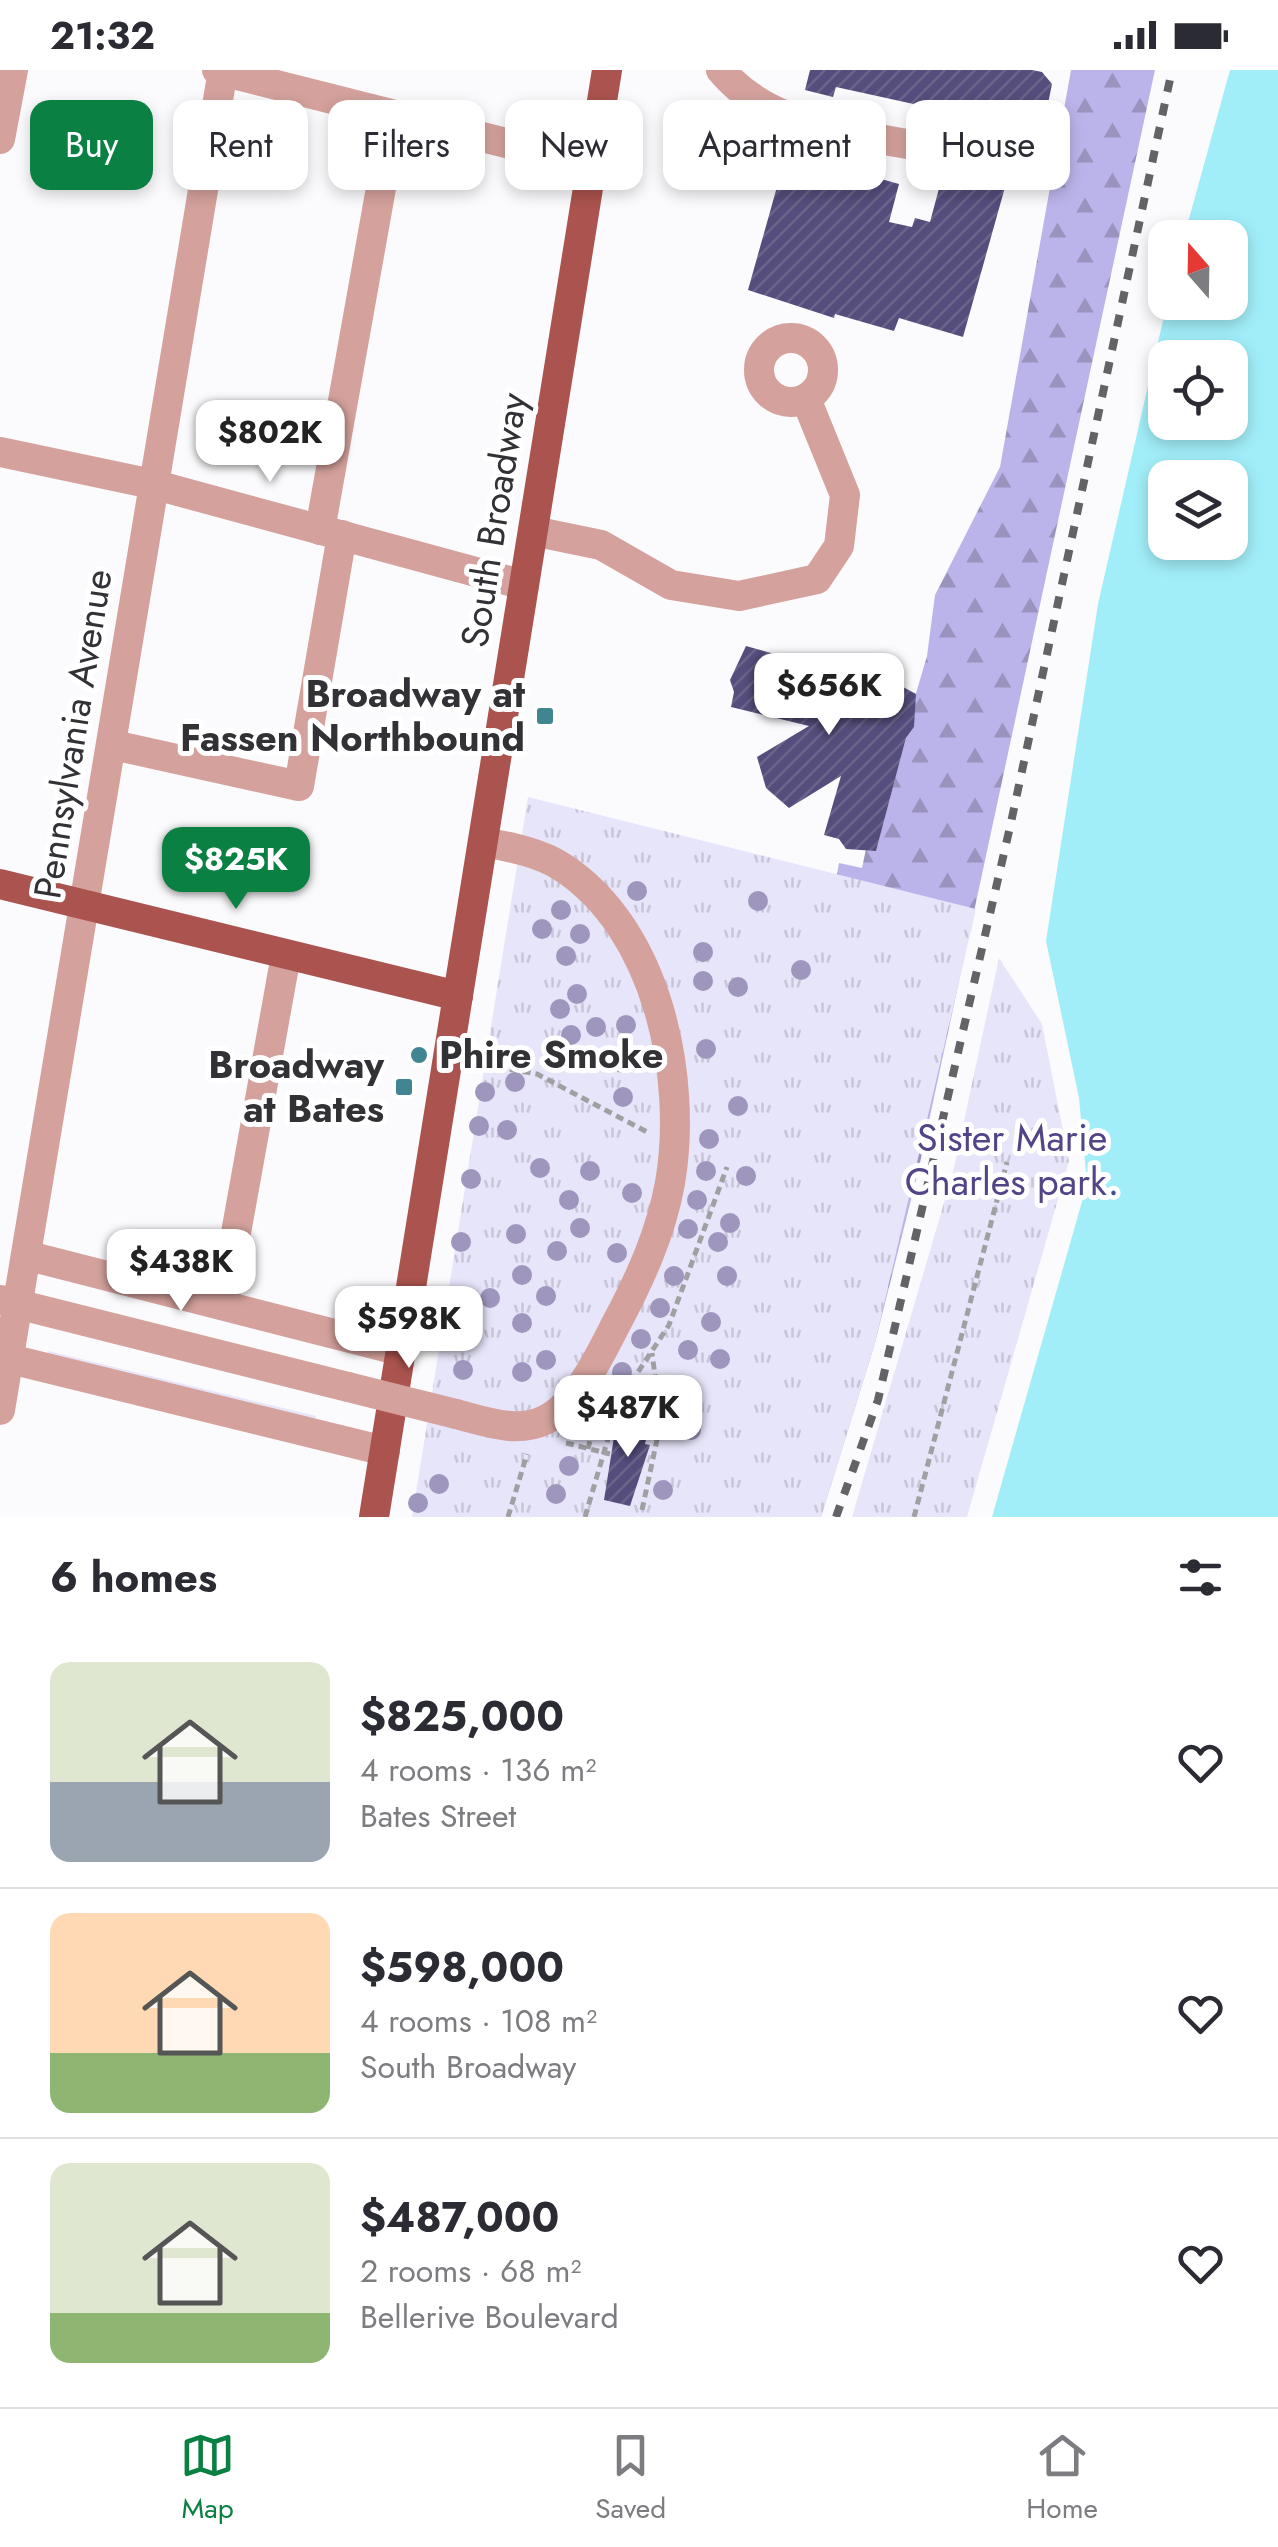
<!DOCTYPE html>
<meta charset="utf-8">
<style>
body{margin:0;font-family:Jost,sans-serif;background:#f2f2f3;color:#2b2b33;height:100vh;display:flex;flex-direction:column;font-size:38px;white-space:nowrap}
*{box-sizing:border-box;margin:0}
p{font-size:32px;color:#7c7c81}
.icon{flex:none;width:55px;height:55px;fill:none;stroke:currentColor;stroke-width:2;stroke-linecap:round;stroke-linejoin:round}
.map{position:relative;height:1447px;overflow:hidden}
.details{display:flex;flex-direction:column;background:#fff;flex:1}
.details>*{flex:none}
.top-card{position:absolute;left:30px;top:30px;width:1220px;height:90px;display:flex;gap:20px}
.needle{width:65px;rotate:340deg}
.buttons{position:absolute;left:1148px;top:150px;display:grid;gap:20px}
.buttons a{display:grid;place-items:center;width:100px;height:100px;border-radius:20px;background:#fff;box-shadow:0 5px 15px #0003;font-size:50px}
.price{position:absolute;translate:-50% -85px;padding:0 22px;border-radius:20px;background:#fff;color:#222;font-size:32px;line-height:65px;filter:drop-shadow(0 2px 5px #0008)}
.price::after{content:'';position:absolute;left:50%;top:60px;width:30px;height:22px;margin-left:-15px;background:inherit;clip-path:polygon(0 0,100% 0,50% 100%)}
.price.selected{background:#0b8043;color:#fff}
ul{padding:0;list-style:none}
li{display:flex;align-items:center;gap:30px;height:250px;padding:0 50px}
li+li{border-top:2px solid #e1e1e2}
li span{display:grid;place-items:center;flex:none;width:280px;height:200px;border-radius:20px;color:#555}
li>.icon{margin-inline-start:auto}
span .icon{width:120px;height:120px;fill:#fffc;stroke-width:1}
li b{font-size:42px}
h2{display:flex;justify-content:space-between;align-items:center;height:120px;padding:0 50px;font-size:42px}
.tag{padding:0 35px;border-radius:20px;background:#fff;box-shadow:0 5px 15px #0003;font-size:35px;line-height:90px}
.tag.selected{background:#0b8043;color:#fff}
.status{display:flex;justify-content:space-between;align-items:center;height:70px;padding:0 50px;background:#fff;direction:ltr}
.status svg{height:28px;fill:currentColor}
.dock{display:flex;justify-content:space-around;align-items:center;height:140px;border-top:2px solid #e1e1e2;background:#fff;font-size:28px;color:#7c7c81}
.dock a{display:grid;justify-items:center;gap:5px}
.dock .selected{color:#0b8043}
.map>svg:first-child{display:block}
.grass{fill:#e7e5fa}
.forest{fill:url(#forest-firs)}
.park{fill:url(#park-tufts)}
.water{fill:#a1eef8;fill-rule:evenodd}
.building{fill:url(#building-hatch)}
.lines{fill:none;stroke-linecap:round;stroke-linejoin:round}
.path{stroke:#a0a0a3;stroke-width:5;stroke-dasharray:8 5;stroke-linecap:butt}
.minor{stroke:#d4a19c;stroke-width:30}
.major{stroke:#ab534e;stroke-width:30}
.rail{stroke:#626267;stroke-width:8;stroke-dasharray:12 12;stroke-linecap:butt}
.minor-bridge{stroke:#d4a19c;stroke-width:30}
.tree{fill:#9e96bc}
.poi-dot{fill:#418593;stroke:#fff;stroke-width:4}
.labels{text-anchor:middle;stroke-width:10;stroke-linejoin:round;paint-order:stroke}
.street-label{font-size:38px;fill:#313136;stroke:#fff}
.poi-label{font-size:38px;font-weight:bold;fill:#313136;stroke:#fff;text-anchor:end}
.park-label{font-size:38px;fill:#524486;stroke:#fff}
</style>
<div class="status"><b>21:32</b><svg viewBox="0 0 49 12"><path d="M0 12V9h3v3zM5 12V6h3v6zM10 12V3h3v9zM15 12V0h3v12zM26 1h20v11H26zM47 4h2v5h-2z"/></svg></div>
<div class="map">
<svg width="1278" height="1447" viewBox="0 0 1278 1447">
<defs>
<pattern id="forest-firs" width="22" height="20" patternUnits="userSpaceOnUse" patternTransform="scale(2.5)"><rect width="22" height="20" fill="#bbb4ea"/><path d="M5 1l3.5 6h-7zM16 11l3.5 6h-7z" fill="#9993be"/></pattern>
<pattern id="park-tufts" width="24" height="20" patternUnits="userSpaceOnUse" patternTransform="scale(2.5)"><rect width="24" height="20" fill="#e7e5fa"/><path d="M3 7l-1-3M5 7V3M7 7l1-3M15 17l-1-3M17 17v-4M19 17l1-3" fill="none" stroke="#c7c5d7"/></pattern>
<pattern id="building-hatch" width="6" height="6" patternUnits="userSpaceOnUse" patternTransform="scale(2.5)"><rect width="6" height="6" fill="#554d7c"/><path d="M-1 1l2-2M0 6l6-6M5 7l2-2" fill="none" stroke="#6b648a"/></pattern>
</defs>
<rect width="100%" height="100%" fill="#fbfbfd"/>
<!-- grass -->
<path class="grass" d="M 48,1281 L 316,1346 L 314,1351 L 47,1286 Z"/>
<!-- forest -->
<path class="forest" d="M 1071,0 L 1155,0 L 918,1102 L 875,1273 L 821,1447 L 719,1447 L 839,793 L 862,798 L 866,779 L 876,780 L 906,668 L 914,657 L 914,630 L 927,586 L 935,525 L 1000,397 Z"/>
<!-- park -->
<g class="park">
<path d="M 528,727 L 976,839 L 875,1273 L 821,1447 L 412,1447 Z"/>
<path d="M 999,888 L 1042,954 L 1069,1091 L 967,1447 L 852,1447 L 953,1102 Z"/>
</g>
<!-- water -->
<path class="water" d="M 1230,0 L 1278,0 L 1278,1447 L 992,1447 L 1087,1114 L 1079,1028 L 1046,871 L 1098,534 L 1167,233 L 1230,232 L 1230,168 L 1184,167 ZM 1165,288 L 1230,288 L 1230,352 L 1165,352 ZM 1165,408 L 1230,408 L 1230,472 L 1165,472 Z"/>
<!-- building -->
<g class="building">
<path d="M 810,0 L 1032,0 L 1042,2 L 1052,14 L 1038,83 L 1016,78 L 963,267 L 899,248 L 894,261 L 835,244 L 834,248 L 748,220 L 789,74 L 878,95 L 874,107 L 899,114 L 889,152 L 912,157 L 915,148 L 930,152 L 959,44 L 836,17 L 833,27 L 805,20 Z"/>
<path d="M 746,576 L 874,612 L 892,611 L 916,624 L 914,657 L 906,668 L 876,781 L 846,779 L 839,769 L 824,765 L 841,706 L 789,738 L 766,718 L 757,687 L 809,656 L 731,637 L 734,622 L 730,610 Z"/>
<path d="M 626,1342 L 651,1348 L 645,1374 L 650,1375 L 630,1436 L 604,1430 L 614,1367 L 619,1369 Z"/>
</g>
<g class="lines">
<!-- path -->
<g class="path">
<path d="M 497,997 L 537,1004 L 649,1063"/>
<path d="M 484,999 L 496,1001"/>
<path d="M 566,1373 L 610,1384"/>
<path d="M 588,1379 L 596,1344"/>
<path d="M 642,1440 L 661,1351 L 652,1283"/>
<path d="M 508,1447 L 527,1384"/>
<path d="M 585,1447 L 619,1331 L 669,1255 L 727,1097"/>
<path d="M 914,1447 L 1007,1092"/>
</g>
<!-- minor -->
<g class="minor">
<path d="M 217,0 L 593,95"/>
<path d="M 721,0 C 769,58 848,62 918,76"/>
<path d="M 0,69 L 13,0"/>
<circle cx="791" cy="300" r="32"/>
<path d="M 0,382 L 152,414 L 524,515"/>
<path d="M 320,460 L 394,45"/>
<path d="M 533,461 L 601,475 L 671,515 L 739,526 L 817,509 L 839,476 L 845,425 L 806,329"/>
<path d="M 113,675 L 299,716 L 342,465"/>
<path d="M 29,1186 L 401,1281"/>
<path d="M 1,1230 L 348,1317"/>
<path d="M 223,1235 L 286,885"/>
<path d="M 10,1289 L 385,1381"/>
<path d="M 0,1340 L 223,0"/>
<path d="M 456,1344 C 484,1351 516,1364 545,1350 C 577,1335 600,1285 616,1254 C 640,1209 661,1163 670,1113 C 688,1008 658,859 562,797 C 539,782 510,777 483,772"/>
</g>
<!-- major -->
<g class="major">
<path d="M 0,814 L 458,926"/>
<path d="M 374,1447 L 607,0"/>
</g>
<!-- rail -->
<path class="rail" d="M 836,1447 L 878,1330 L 1010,757 L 1172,0"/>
<!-- minor-bridge -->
<path class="minor-bridge" d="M 348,1317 L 456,1344"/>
</g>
<!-- trees -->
<g class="tree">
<circle cx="637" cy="821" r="10"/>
<circle cx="758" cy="831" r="10"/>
<circle cx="561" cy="840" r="10"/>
<circle cx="542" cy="859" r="10"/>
<circle cx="580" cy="864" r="10"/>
<circle cx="703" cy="882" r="10"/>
<circle cx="566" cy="886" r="10"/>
<circle cx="801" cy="900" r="10"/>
<circle cx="703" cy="911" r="10"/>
<circle cx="738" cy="917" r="10"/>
<circle cx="577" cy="924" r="10"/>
<circle cx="560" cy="939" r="10"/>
<circle cx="626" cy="955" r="10"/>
<circle cx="596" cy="957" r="10"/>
<circle cx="571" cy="965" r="10"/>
<circle cx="706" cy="979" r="10"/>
<circle cx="581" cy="991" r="10"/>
<circle cx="622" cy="993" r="10"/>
<circle cx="515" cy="1012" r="10"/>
<circle cx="485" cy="1022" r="10"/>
<circle cx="623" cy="1027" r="10"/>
<circle cx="738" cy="1036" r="10"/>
<circle cx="479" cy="1056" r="10"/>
<circle cx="507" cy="1060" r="10"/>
<circle cx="709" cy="1069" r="10"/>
<circle cx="540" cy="1098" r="10"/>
<circle cx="590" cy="1101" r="10"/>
<circle cx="706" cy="1101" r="10"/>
<circle cx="746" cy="1106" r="10"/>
<circle cx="471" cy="1109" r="10"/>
<circle cx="632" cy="1123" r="10"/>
<circle cx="569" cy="1130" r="10"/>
<circle cx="697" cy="1130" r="10"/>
<circle cx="730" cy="1153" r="10"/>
<circle cx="580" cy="1158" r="10"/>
<circle cx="688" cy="1159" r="10"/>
<circle cx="516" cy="1164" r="10"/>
<circle cx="461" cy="1172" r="10"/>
<circle cx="718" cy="1172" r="10"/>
<circle cx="557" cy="1181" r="10"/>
<circle cx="617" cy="1183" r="10"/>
<circle cx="522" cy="1205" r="10"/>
<circle cx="674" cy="1206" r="10"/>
<circle cx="727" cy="1206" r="10"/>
<circle cx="546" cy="1226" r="10"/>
<circle cx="490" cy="1228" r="10"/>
<circle cx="660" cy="1238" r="10"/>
<circle cx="450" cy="1240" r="10"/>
<circle cx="711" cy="1252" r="10"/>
<circle cx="522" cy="1253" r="10"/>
<circle cx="641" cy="1269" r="10"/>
<circle cx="688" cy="1280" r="10"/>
<circle cx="720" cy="1289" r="10"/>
<circle cx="546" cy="1290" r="10"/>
<circle cx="463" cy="1300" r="10"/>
<circle cx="522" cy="1302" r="10"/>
<circle cx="622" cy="1302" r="10"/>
<circle cx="691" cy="1360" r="10"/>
<circle cx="569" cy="1396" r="10"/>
<circle cx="439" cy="1414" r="10"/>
<circle cx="663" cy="1420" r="10"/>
<circle cx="556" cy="1424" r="10"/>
<circle cx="418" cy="1433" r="10"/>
</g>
<!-- markers -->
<g class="poi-dot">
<rect x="535" y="636" width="20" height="20" rx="5"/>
<circle cx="419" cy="985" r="10"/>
<rect x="394" y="1007" width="20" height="20" rx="5"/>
</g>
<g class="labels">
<!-- street labels -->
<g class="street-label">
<text transform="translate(494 450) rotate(-81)" y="13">South Broadway</text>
<text transform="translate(73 664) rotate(-81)" y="13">Pennsylvania Avenue</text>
</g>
<!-- poi labels -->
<g class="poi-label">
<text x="525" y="637">Broadway at<tspan x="525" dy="44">Fassen Northbound</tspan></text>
<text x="439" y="998" text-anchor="start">Phire Smoke</text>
<text x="384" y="1008">Broadway<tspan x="384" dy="44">at Bates</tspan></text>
</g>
<!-- park labels -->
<g class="park-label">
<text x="1012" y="1081">Sister Marie<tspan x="1012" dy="44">Charles park.</tspan></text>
</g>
</g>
</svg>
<div class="buttons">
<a><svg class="needle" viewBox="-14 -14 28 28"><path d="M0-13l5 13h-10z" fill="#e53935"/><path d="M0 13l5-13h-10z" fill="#7c7c81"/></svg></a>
<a><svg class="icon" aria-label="locate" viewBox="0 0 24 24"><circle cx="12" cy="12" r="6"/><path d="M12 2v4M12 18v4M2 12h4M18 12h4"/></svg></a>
<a><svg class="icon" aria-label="layers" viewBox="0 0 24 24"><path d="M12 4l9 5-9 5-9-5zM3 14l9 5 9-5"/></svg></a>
</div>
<b class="price" style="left:270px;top:415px">$802K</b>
<b class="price" style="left:829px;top:668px">$656K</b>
<b class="price selected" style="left:236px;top:842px">$825K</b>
<b class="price" style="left:181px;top:1244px">$438K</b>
<b class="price" style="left:409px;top:1301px">$598K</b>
<b class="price" style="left:628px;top:1390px">$487K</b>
<div class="top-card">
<a class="tag selected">Buy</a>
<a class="tag">Rent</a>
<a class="tag">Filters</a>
<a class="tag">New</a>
<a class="tag">Apartment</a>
<a class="tag">House</a>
</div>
</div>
<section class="details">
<h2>6 homes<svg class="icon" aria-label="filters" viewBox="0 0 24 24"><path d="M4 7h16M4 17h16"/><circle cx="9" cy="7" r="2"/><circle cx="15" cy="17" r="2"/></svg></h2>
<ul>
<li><span style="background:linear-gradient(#dfe7d0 60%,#9aa5b1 0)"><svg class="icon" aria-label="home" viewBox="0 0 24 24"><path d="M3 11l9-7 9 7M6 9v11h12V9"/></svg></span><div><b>$825,000</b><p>4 rooms · 136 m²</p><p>Bates Street</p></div><svg class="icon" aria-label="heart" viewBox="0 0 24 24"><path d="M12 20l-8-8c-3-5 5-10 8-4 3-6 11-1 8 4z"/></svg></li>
<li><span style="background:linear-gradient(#ffd9b3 70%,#8fb573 0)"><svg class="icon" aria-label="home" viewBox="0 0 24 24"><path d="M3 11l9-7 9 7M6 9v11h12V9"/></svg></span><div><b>$598,000</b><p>4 rooms · 108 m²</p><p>South Broadway</p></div><svg class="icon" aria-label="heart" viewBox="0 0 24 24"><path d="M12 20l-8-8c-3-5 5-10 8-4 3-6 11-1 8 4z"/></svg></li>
<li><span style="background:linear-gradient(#dfe7d0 75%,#8fb573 0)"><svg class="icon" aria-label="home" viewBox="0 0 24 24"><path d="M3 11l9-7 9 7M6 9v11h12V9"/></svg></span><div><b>$487,000</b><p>2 rooms · 68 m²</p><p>Bellerive Boulevard</p></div><svg class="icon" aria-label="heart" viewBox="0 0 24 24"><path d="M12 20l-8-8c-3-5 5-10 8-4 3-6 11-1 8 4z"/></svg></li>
</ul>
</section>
<nav class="dock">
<a class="selected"><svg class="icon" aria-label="map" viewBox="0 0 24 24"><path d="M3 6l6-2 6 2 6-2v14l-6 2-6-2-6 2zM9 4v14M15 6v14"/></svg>Map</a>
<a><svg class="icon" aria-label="saved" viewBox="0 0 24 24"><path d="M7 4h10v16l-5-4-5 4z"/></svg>Saved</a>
<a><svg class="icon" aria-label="home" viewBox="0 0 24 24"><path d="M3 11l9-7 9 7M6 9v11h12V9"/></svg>Home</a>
</nav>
